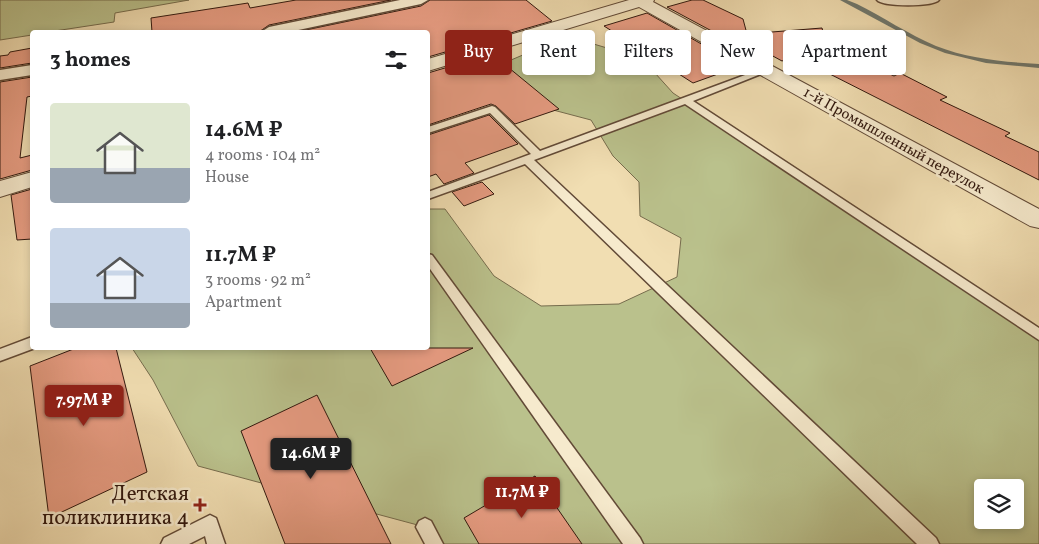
<!DOCTYPE html>
<meta charset="utf-8">
<style>
body{margin:0;font-family:Vollkorn,serif;background:#f2f2f2;color:#202124;height:100vh;display:flex;flex-direction:column;font-size:19px;white-space:nowrap}
*{box-sizing:border-box;margin:0}
p{font-size:16px;color:#757577}
.icon{flex:none;width:28px;height:28px;fill:none;stroke:currentColor;stroke-width:2;stroke-linecap:round;stroke-linejoin:round}
.map{position:relative;flex:1;overflow:hidden}
.details{position:absolute;left:30px;top:30px;width:400px;height:320px;display:flex;flex-direction:column;background:#fff;border-radius:5px;box-shadow:0 2px 8px #0003}
.details>*{flex:none}
.top-card{position:absolute;left:445px;top:30px;width:475px;height:45px;display:flex;gap:10px}
.buttons{position:absolute;left:974px;top:479px;display:grid;gap:10px}
.buttons a{display:grid;place-items:center;width:50px;height:50px;border-radius:5px;background:#fff;box-shadow:0 2px 8px #0003;font-size:25px}
.price{position:absolute;translate:-50% -42px;padding:0 11px;border-radius:5px;background:#8f2418;color:#fff;font-size:16px;line-height:32px;filter:drop-shadow(0 1px 2px #0008)}
.price::after{content:'';position:absolute;left:50%;top:30px;width:15px;height:11px;margin-left:-8px;background:inherit;clip-path:polygon(0 0,100% 0,50% 100%)}
.price.active{background:#222;color:#fff}
ul{padding:0;list-style:none}
li{display:flex;align-items:center;gap:15px;height:125px;padding:0 20px}
li span{display:grid;place-items:center;flex:none;width:140px;height:100px;border-radius:5px;color:#555}
li>.icon{margin-inline-start:auto}
span .icon{width:60px;height:60px;fill:#fffc;stroke-width:1}
li b{font-size:21px}
h2{display:flex;justify-content:space-between;align-items:center;height:60px;padding:0 20px;font-size:21px}
.pill{padding:0 18px;border-radius:5px;background:#fff;box-shadow:0 2px 8px #0003;font-size:18px;line-height:45px}
.pill.active{background:#8f2418;color:#fff}
.map>svg:first-child{display:block}
.green{fill:#bac18c;stroke:#766c4d;fill-rule:evenodd}
.lines{fill:none;stroke-linecap:round;stroke-linejoin:round}
.stream{fill:#717a70;fill-rule:evenodd}
.building{fill:#e79c82;stroke:#32180e}
.service-casing{stroke:#624a37;stroke-width:3}
.minor-casing{stroke:#624a37;stroke-width:3}
.tertiary-casing{stroke:#624a37;stroke-width:2}
.service{fill:#f6eacd;fill-rule:evenodd}
.minor{fill:#f6eacd;fill-rule:evenodd}
.tertiary{fill:#f6eacd;fill-rule:evenodd}
.poi-dot{fill:#8f2418;stroke:#f6eacd;stroke-width:2}
.labels{text-anchor:middle;stroke-width:5;stroke-linejoin:round;paint-order:stroke}
.far-street-label{font-size:15px;fill:#32180e;stroke:#f6eacd}
.near-poi-label{font-size:21px;fill:#32180e;stroke:#f6eacd;text-anchor:end}
</style>
<div class="map">
<svg width="1039" height="544" viewBox="0 0 1039 544">
<rect width="100%" height="100%" fill="#f1deb2"/>
<filter id="stains"><feTurbulence type="fractalNoise" baseFrequency=".004" numOctaves="4"/><feColorMatrix values="0 0 0 0 .2 0 0 0 0 .09 0 0 0 0 .02 0 0 0 .5 -.17"/></filter>
<radialGradient id="worn" r=".72"><stop offset=".6" stop-color="#630" stop-opacity="0"/><stop offset="1" stop-color="#630" stop-opacity=".3"/></radialGradient>
<!-- green -->
<g class="green">
<path d="M 0,0 L 189,0 L 115,13 L 114,22 L 48,32 L 32,32 L 32,35 L 0,40 Z"/>
<path d="M 577,39 L 617,51 L 646,63 L 673,93 L 1039,335 L 1039,544 L 435,544 L 425,527 L 198,466 L 153,380 L 132,348 L 428,348 L 428,209 L 445,209 L 494,276 L 541,306 L 619,304 L 677,277 L 681,238 L 640,216 L 639,182 L 613,156 L 591,120 L 519,101 L 500,80 L 504,63 L 551,43 ZM 982,488 L 1015,488 L 1015,520 L 982,520 Z"/>
</g>
<g class="lines">
<!-- stream -->
<path class="stream" d="M 840,0 L 847,0 L 857,4 C 883,17 908,34 936,46 C 969,59 1004,62 1039,64 L 1039,68 L 986,63 L 945,53 L 920,43 Z"/>
</g>
<!-- building -->
<g class="building">
<path d="M 296,0 L 391,0 L 269,25 L 259,32 L 152,32 L 151,18 L 248,3 L 250,8 Z"/>
<path d="M 430,0 L 526,0 L 552,21 L 428,57 L 428,32 L 296,32 L 421,6 Z"/>
<path d="M 692,0 L 703,0 L 743,19 L 747,34 L 822,28 L 824,36 L 816,39 L 894,76 L 900,73 L 947,97 L 940,100 L 1010,133 L 1005,136 L 1039,152 L 1039,180 L 818,68 L 814,70 L 790,58 L 782,61 L 771,55 L 762,58 L 667,7 Z"/>
<path d="M 647,13 L 740,66 L 693,83 L 604,26 Z"/>
<path d="M 32,48 L 32,63 L 0,68 L 0,56 L 8,55 L 10,52 Z"/>
<path d="M 492,54 L 559,109 L 515,124 L 496,106 L 491,104 L 428,125 L 428,73 Z"/>
<path d="M 32,77 L 32,96 L 27,97 L 20,158 L 32,155 L 32,170 L 0,179 L 0,82 Z"/>
<path d="M 489,115 L 518,144 L 465,163 L 474,173 L 444,184 L 436,174 L 428,177 L 428,135 Z"/>
<path d="M 482,182 L 494,194 L 464,206 L 452,192 Z"/>
<path d="M 32,189 L 32,239 L 17,240 L 11,195 Z"/>
<path d="M 76,348 L 116,348 L 147,472 L 49,518 L 30,366 Z"/>
<path d="M 370,348 L 473,348 L 392,386 Z"/>
<path d="M 317,395 L 391,544 L 285,544 L 241,431 Z"/>
<path d="M 535,476 L 582,544 L 479,544 L 464,518 Z"/>
</g>
<g class="lines">
<defs>
<g id="service">
<path d="M 764,68 L 771,70 L 693,101 L 1039,328 L 1039,340 L 685,104 L 534,160 L 936,538 L 939,544 L 917,544 L 525,164 L 428,199 L 428,192 L 531,154 L 490,113 L 428,133 L 428,127 L 492,106 L 495,107 L 540,151 Z"/>
<path d="M 428,254 L 432,255 L 640,538 L 643,544 L 623,544 L 428,266 Z"/>
<path d="M 32,337 L 32,348 L 35,348 L 0,361 L 0,349 Z"/>
<path d="M 210,515 L 216,518 L 225,544 L 207,544 L 205,536 L 189,544 L 161,544 L 164,538 Z"/>
<path d="M 425,518 L 431,521 L 443,544 L 425,544 L 416,527 L 419,521 Z"/>
</g>
<g id="minor">
<path d="M 400,0 L 428,0 L 421,4 L 289,32 L 261,32 L 269,27 Z"/>
<path d="M 877,0 L 939,0 C 934,7 882,7 877,0 Z"/>
<path d="M 32,65 L 32,75 L 0,80 L 0,70 Z"/>
</g>
<g id="tertiary">
<path d="M 629,0 L 654,0 L 653,2 L 1039,209 L 1039,228 L 1030,226 L 639,7 L 428,71 L 428,59 Z"/>
<path d="M 32,172 L 32,187 L 0,197 L 0,181 Z"/>
</g>
</defs>
<!-- service casing -->
<use href="#service" class="service-casing"/>
<!-- minor casing -->
<use href="#minor" class="minor-casing"/>
<!-- tertiary casing -->
<use href="#tertiary" class="tertiary-casing"/>
<!-- service -->
<use href="#service" class="service"/>
<!-- minor -->
<use href="#minor" class="minor"/>
<!-- tertiary -->
<use href="#tertiary" class="tertiary"/>
</g>
<!-- markers -->
<path class="poi-dot" d="M197.5 497.5h5v5h5v5h-5v5h-5v-5h-5v-5h5z"/>
<g class="labels">
<!-- far-street labels -->
<g class="far-street-label">
<text transform="translate(894 140) rotate(29)" y="5">1-й Промышленный переулок</text>
</g>
<!-- near-poi labels -->
<g class="near-poi-label">
<text x="189" y="500">Детская<tspan x="189" dy="24">поликлиника 4</tspan></text>
</g>
</g>
<rect width="100%" height="100%" filter="url(#stains)"/>
<rect width="100%" height="100%" fill="url(#worn)"/>
</svg>
<div class="buttons">
<a><svg class="icon" aria-label="layers" viewBox="0 0 24 24"><path d="M12 4l9 5-9 5-9-5zM3 14l9 5 9-5"/></svg></a>
</div>
<b class="price" style="left:84px;top:427px">7.97M ₽</b>
<b class="price active" style="left:311px;top:480px">14.6M ₽</b>
<b class="price" style="left:522px;top:519px">11.7M ₽</b>
<div class="top-card">
<a class="pill active">Buy</a>
<a class="pill">Rent</a>
<a class="pill">Filters</a>
<a class="pill">New</a>
<a class="pill">Apartment</a>
</div>
<section class="details">
<h2>3 homes<svg class="icon" aria-label="filters" viewBox="0 0 24 24"><path d="M4 7h16M4 17h16"/><circle cx="9" cy="7" r="2"/><circle cx="15" cy="17" r="2"/></svg></h2>
<ul>
<li><span style="background:linear-gradient(#dfe7d0 65%,#9aa5b1 0)"><svg class="icon" aria-label="home" viewBox="0 0 24 24"><path d="M3 11l9-7 9 7M6 9v11h12V9"/></svg></span><div><b>14.6M ₽</b><p>4 rooms · 104 m²</p><p>House</p></div></li>
<li><span style="background:linear-gradient(#c9d6e8 75%,#9aa5b1 0)"><svg class="icon" aria-label="home" viewBox="0 0 24 24"><path d="M3 11l9-7 9 7M6 9v11h12V9"/></svg></span><div><b>11.7M ₽</b><p>3 rooms · 92 m²</p><p>Apartment</p></div></li>
</ul>
</section>
</div>
